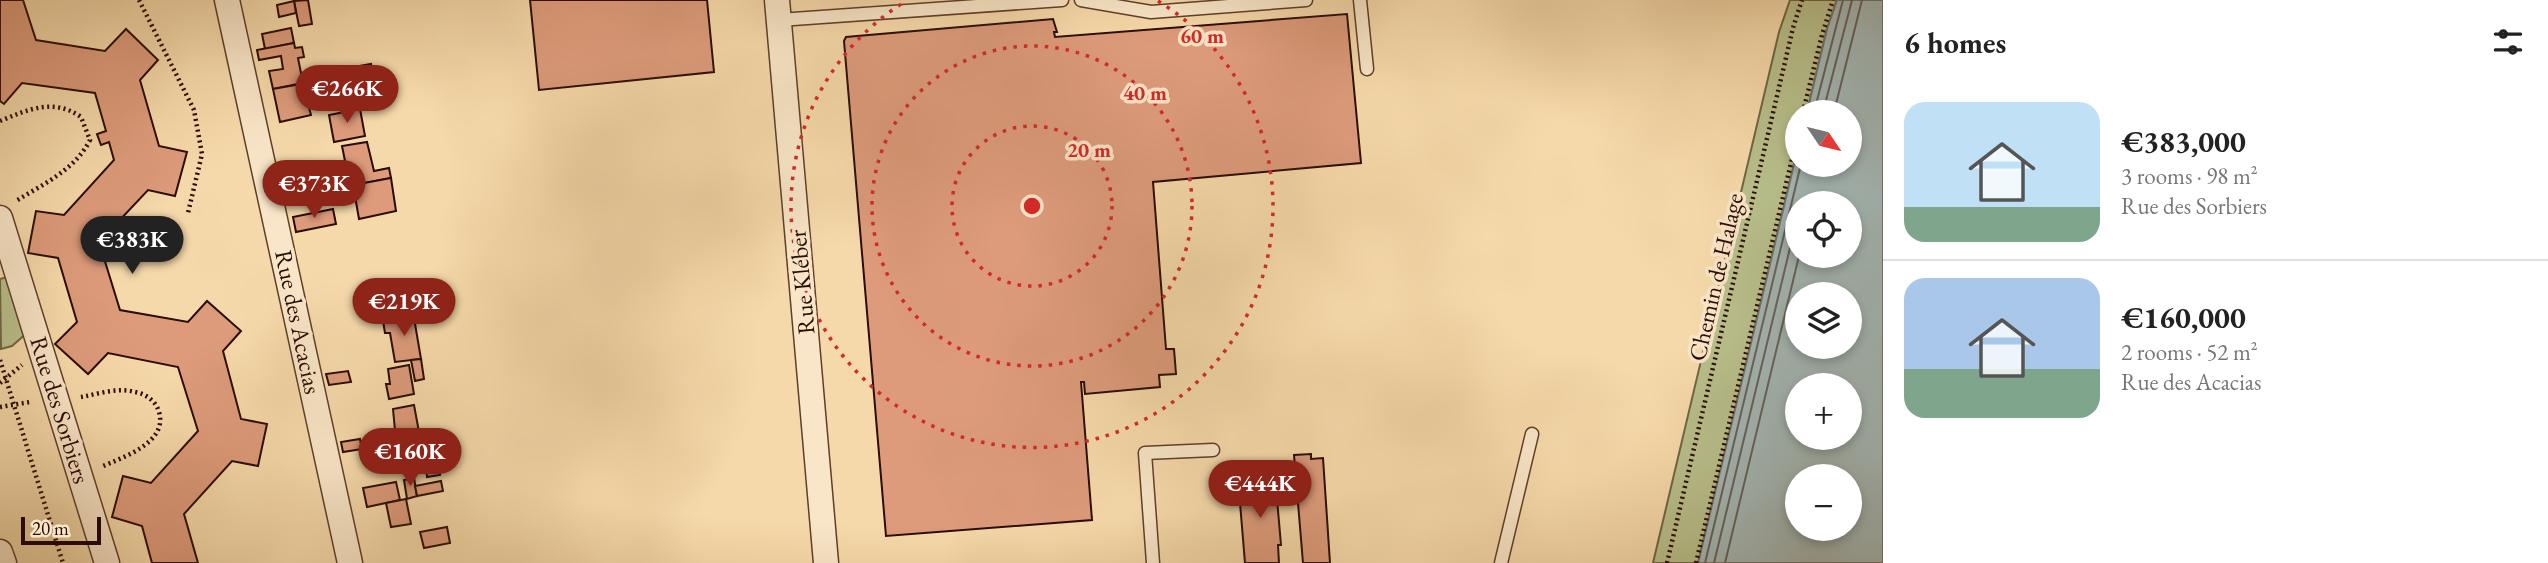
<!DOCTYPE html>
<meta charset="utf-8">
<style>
body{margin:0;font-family:"EB Garamond",serif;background:#f2f2f2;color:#222;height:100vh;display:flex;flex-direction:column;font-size:26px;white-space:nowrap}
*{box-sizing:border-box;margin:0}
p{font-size:23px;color:#767676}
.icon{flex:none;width:38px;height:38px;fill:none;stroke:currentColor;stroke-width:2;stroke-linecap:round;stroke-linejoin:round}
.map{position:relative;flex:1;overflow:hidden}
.panel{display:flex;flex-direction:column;background:#fff;width:665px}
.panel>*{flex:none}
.needle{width:46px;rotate:125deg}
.tools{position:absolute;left:1785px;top:100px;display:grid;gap:14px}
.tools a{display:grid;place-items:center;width:77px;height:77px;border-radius:50%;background:#fff;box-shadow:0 4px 10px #0003;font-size:35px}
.scale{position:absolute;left:21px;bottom:18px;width:80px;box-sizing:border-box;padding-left:7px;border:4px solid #2a0c00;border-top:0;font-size:19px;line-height:24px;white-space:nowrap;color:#2a0c00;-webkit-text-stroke:5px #f9e6c8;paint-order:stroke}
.price{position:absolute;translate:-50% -60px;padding:0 16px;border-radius:24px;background:#8f2418;color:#fff;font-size:23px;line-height:46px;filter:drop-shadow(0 2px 4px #0008)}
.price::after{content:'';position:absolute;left:50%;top:42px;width:21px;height:16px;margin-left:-10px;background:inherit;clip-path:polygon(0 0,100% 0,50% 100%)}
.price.on{background:#222;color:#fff}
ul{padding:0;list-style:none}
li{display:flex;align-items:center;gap:21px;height:175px;padding:0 21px}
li+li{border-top:2px solid #e0e0e0}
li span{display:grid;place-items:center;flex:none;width:196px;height:140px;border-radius:21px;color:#555}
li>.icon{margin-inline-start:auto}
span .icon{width:84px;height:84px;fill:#fffc;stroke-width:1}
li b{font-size:30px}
h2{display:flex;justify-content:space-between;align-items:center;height:84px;padding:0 21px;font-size:30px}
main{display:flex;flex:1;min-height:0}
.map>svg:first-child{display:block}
.green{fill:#b8c08c;stroke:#716646;stroke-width:2}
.water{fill:#a3b7b5;stroke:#73736d;stroke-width:2;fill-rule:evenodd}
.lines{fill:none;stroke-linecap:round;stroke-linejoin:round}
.shore{stroke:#66625a;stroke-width:2}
.building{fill:#dd9b7b;stroke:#2a0c00;stroke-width:2}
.service-casing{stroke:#5d3f2a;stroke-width:15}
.minor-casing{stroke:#5d3f2a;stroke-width:27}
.path{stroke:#2a0c00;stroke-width:4.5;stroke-dasharray:2 3.5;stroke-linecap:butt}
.service{stroke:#f9e6c8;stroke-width:12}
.minor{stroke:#f9e6c8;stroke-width:24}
.ring{fill:none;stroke:#d62828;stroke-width:3.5;stroke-dasharray:3.5 7}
.labels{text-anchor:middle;stroke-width:7;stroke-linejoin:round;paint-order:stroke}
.street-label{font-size:24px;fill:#2a0c00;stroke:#f9e6c8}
.centre{fill:#d62828;stroke:#f9e6c8;stroke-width:3.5}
.ring-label{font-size:21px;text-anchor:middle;font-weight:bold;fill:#d62828;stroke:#f9e6c8;stroke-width:7;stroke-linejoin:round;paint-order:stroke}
</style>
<main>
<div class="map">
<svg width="1883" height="563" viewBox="0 0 1883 563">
<rect width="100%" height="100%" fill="#f6d9aa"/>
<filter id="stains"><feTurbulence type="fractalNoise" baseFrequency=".00286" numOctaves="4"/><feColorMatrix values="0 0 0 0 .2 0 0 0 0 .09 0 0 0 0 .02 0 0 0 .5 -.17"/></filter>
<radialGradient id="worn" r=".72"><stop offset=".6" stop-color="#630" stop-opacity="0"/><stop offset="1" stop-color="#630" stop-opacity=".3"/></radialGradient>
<!-- green -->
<g class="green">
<path d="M 1790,0 L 1837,0 L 1827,29 L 1807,112 L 1797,112 L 1797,152 L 1698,563 L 1653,563 L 1779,32 Z"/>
<path d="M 11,276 L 28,332 L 12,346 L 1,349 L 0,279 Z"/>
</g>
<!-- water -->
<path class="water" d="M 1837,0 L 1883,0 L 1883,563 L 1698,563 L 1797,152 L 1797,164 L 1850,164 L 1850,112 L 1807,112 L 1827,29 ZM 1797,203 L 1850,203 L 1850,256 L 1797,256 ZM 1797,294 L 1850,294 L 1850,346 L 1797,346 ZM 1797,385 L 1850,385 L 1850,438 L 1797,438 ZM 1797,476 L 1850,476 L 1850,528 L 1797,528 Z"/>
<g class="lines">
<!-- shore -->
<g class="shore">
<path d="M 1814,112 L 1843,0"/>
<path d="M 1823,112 L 1852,0"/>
<path d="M 1834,112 L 1862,0"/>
<path d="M 1705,563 L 1801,164"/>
<path d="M 1714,563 L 1797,219"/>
<path d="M 1725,563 L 1799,256"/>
</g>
</g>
<!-- building -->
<g class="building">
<path d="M 0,0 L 23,0 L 36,40 L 105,51 L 126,29 L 158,60 L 140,80 L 159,146 L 187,152 L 175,196 L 148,190 L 99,242 L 120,310 L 188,322 L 207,301 L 241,331 L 223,351 L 241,419 L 267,424 L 258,466 L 232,461 L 184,514 L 198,563 L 152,563 L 142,526 L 112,517 L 123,476 L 151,483 L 198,431 L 178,367 L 108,353 L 88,374 L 55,344 L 77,322 L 58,258 L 28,253 L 36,211 L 64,215 L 114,160 L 109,142 L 101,145 L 97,134 L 106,131 L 95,93 L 22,83 L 4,104 L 0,101 Z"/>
<path d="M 308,0 L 312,24 L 299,26 L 294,1 Z"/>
<path d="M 530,0 L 707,0 L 714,72 L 539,90 Z"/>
<path d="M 294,1 L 296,13 L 279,17 L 277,5 Z"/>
<path d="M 1347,14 L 1361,163 L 1153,182 L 1166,349 L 1174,349 L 1176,374 L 1159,375 L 1160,387 L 1085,394 L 1084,382 L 1081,382 L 1092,520 L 886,536 L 844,41 L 846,37 L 1053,19 L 1057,32 L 1054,32 L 1055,37 Z"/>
<path d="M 291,28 L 294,43 L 265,49 L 262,34 Z"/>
<path d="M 294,43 L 295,48 L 302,47 L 304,57 L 298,58 L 303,83 L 273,89 L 269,71 L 283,69 L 281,56 L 259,60 L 257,50 Z"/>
<path d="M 371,64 L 375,88 L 364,90 L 359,66 Z"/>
<path d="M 312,82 L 314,90 L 305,92 L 311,115 L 280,122 L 273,89 Z"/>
<path d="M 360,109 L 365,136 L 334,142 L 329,115 Z"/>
<path d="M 367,142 L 374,171 L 389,168 L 391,178 L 350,186 L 342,146 Z"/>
<path d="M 391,178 L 396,211 L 359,219 L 353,185 Z"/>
<path d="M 333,209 L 336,224 L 296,232 L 293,217 Z"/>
<path d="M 413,312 L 421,359 L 395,362 L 390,333 L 385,333 L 383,321 L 403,318 L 403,314 Z"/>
<path d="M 421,359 L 424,379 L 415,381 L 411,360 Z"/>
<path d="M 409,365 L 414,394 L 389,399 L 386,384 L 390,384 L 388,369 Z"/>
<path d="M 348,371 L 351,382 L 329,385 L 326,374 Z"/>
<path d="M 414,405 L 419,432 L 433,430 L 434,438 L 414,441 L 413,437 L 396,441 L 393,409 Z"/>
<path d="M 360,439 L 362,449 L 343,452 L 341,442 Z"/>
<path d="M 1311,454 L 1311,459 L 1323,458 L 1330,563 L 1303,563 L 1294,455 Z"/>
<path d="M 438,462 L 440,475 L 427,477 L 426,465 Z"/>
<path d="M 1275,476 L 1281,545 L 1278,545 L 1279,563 L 1245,563 L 1238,479 Z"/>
<path d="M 414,478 L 417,496 L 407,499 L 404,480 Z"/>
<path d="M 441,481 L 443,491 L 417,496 L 415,486 Z"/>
<path d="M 396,482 L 400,500 L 367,507 L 363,488 Z"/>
<path d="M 406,499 L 411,524 L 391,527 L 386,503 Z"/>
<path d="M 447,527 L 450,543 L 424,548 L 420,532 Z"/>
</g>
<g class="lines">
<defs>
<g id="service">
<path d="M 1081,0 L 1151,12 L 1306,0"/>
<path d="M 1360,0 L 1367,69"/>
<path d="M 779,20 L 1062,0"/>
<path d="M 1153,563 L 1145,453 L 1213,450"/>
<path d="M 1501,563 L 1532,434"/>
</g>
<g id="minor">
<path d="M 227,0 L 350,563"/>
<path d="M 777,0 L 826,563"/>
<path d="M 0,218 L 107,563"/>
<path d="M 0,552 L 4,563"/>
</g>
</defs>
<!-- service casing -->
<use href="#service" class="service-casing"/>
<!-- minor casing -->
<use href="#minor" class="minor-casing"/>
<!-- path -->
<g class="path">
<path d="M 139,0 L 194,110 L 202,154 L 188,213"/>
<path d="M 1803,112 L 1822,35 L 1833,0"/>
<path d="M 0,121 C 29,109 54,98 81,117 L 90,140 C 75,170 43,184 16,201"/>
<path d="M 0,360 L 63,563"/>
<path d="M 0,383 L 22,365"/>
<path d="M 81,397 C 98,394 118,387 135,392 C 146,394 156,401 159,412 C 168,443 123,457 101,467"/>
<path d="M 0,407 L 30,402"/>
<path d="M 1667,563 L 1793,28 L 1802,0"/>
<path d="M 1696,563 L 1797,138"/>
</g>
<!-- service -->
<use href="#service" class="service"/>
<!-- minor -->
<use href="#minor" class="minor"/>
</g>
<!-- distance rings -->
<g class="ring">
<circle cx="1032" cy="206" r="80"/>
<circle cx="1032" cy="206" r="160"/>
<path d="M1158 1A241 241 0 1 1 906 1"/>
</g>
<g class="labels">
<!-- street labels -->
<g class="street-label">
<text transform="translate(1716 277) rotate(-77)" y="8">Chemin de Halage</text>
<text transform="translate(802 282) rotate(-95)" y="8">Rue Kléber</text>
<text transform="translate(298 322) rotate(78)" y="8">Rue des Acacias</text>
<text transform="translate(60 410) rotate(73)" y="8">Rue des Sorbiers</text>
</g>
</g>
<circle cx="1032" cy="206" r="10" class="centre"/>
<g class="ring-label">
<text x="1202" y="43">60 m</text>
<text x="1145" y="100">40 m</text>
<text x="1089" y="157">20 m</text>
</g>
<rect width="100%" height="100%" filter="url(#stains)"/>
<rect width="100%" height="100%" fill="url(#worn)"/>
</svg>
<div class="tools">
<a><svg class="needle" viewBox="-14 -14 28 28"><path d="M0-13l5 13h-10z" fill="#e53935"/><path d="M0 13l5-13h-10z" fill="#767676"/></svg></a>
<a><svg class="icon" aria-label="locate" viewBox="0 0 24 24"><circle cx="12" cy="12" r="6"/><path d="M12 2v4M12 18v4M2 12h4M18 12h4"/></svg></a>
<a><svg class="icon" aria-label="layers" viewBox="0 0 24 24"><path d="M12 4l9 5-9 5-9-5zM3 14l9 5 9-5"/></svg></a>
<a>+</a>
<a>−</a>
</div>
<div class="scale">20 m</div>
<b class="price" style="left:347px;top:125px">€266K</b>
<b class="price" style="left:314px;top:220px">€373K</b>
<b class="price on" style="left:132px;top:276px">€383K</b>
<b class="price" style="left:404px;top:338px">€219K</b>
<b class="price" style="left:410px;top:488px">€160K</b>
<b class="price" style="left:1260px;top:520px">€444K</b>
</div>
<section class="panel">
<h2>6 homes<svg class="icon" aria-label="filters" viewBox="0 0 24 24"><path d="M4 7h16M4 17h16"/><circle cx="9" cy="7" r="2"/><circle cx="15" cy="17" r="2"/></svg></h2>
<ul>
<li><span style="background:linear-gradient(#bfe0f5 75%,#7fa58c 0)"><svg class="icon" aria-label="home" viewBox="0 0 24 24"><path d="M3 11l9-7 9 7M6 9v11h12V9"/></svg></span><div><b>€383,000</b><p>3 rooms · 98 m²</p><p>Rue des Sorbiers</p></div></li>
<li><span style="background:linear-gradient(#a9c7e8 65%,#7fa58c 0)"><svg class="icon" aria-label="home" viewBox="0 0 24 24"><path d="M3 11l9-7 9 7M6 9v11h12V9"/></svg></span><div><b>€160,000</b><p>2 rooms · 52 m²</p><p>Rue des Acacias</p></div></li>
</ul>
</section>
</main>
